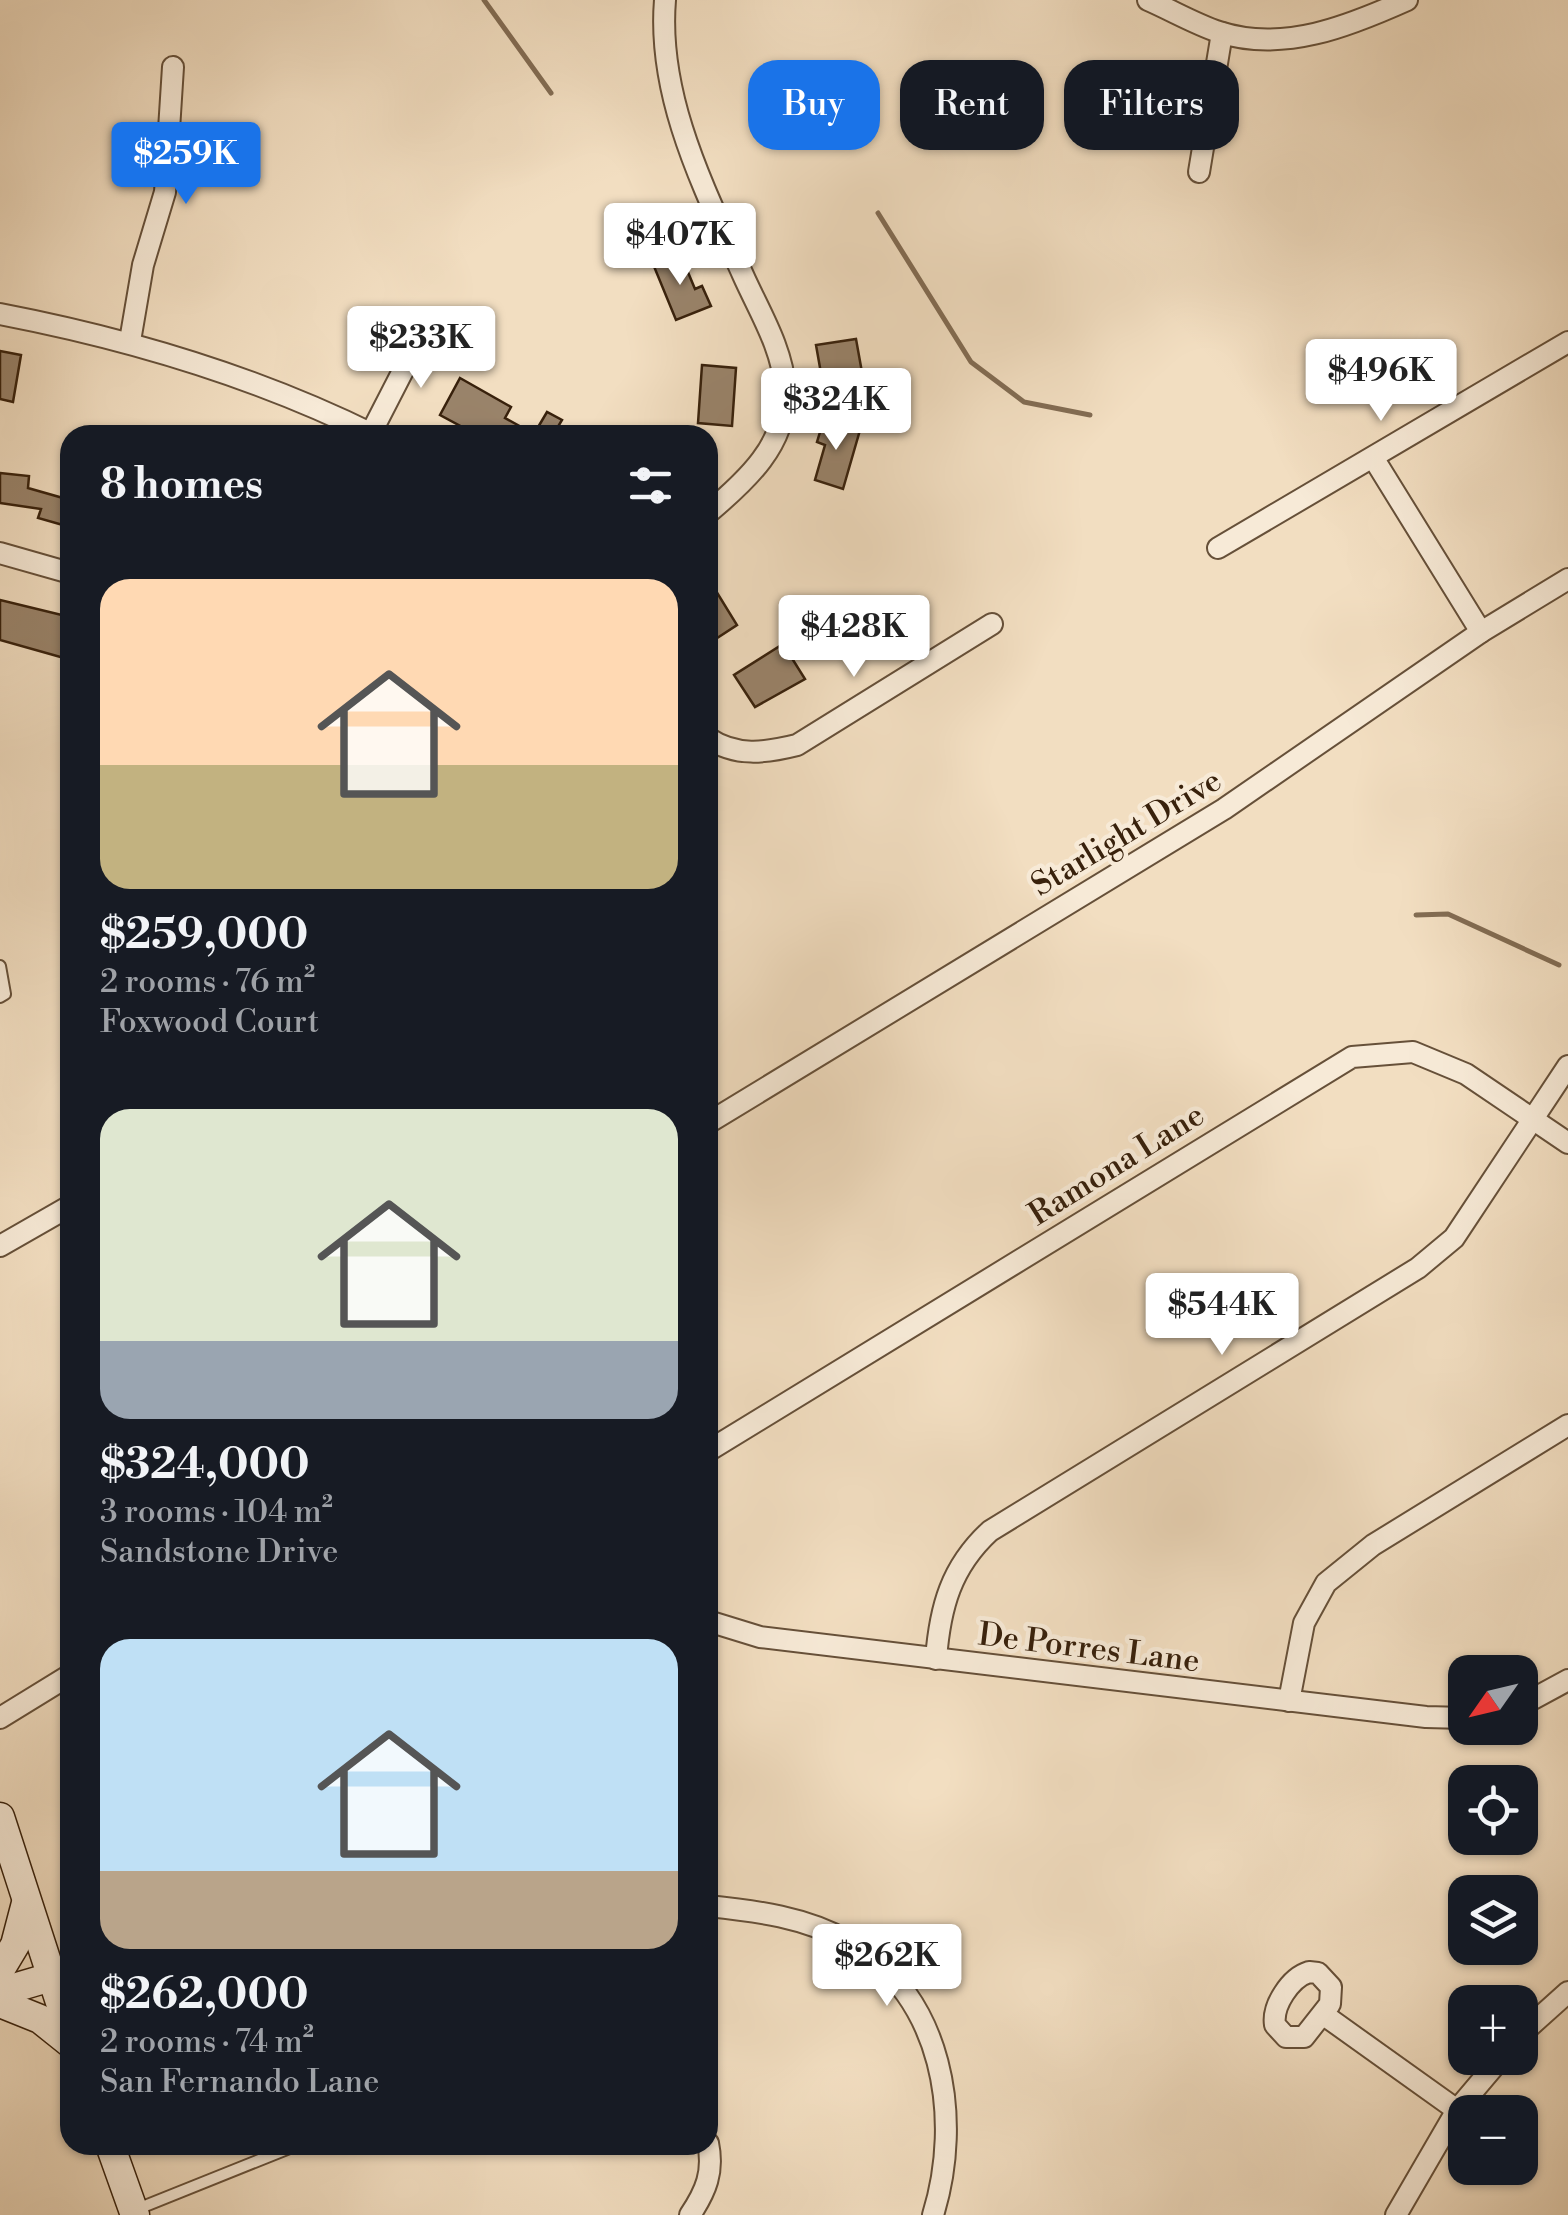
<!DOCTYPE html>
<meta charset="utf-8">
<style>
body{margin:0;font-family:"Libre Bodoni",serif;background:#20242c;color:#f1f3f6;height:100vh;display:flex;flex-direction:column;font-size:38px;white-space:nowrap}
*{box-sizing:border-box;margin:0}
p{font-size:32px;color:#9ea1a6}
.icon{flex:none;width:55px;height:55px;fill:none;stroke:currentColor;stroke-width:2;stroke-linecap:round;stroke-linejoin:round}
.map{position:relative;flex:1;overflow:hidden}
.side{position:absolute;left:60px;top:425px;width:658px;height:1730px;display:flex;flex-direction:column;background:#171b24;border-radius:30px;box-shadow:0 2px 8px #0004}
.side>*{flex:none}
.guide{position:absolute;left:748px;top:60px;width:670px;height:90px;display:flex;gap:20px}
.needle{width:65px;rotate:236deg}
.controls{position:absolute;left:1448px;top:1655px;display:grid;gap:20px}
.controls a{display:grid;place-items:center;width:90px;height:90px;border-radius:20px;background:#171b24;box-shadow:0 2px 8px #0004;font-size:50px}
.price{position:absolute;translate:-50% -85px;padding:0 22px;border-radius:10px;background:#fff;color:#222;font-size:32px;line-height:65px;filter:drop-shadow(0 2px 5px #0008)}
.price::after{content:'';position:absolute;left:50%;top:60px;width:30px;height:22px;margin-left:-15px;background:inherit;clip-path:polygon(0 0,100% 0,50% 100%)}
.price.active{background:#1a73e8;color:#fff}
ul{padding:0;list-style:none}
li{display:grid;align-content:center;gap:20px;height:530px;padding:0 40px}
li span{display:grid;place-items:center;height:310px;border-radius:30px;color:#555}
li>.icon{margin-inline-start:auto}
span .icon{width:180px;height:180px;fill:#fffc;stroke-width:1}
li b{font-size:42px}
h2{display:flex;justify-content:space-between;align-items:center;height:120px;padding:0 40px;font-size:42px}
.pill{padding:0 35px;border-radius:30px;background:#171b24;box-shadow:0 2px 8px #0004;font-size:35px;line-height:90px}
.pill.active{background:#1a73e8;color:#fff}
.map>svg:first-child{display:block}
.lines{fill:none;stroke-linecap:round;stroke-linejoin:round}
.stream{stroke:#826c53;stroke-width:5}
.building{fill:#99836a;stroke:#38210c;stroke-width:2.5}
.lane-casing{stroke:#665039;stroke-width:14}
.street-casing{stroke:#665039;stroke-width:24}
.secondary-casing{stroke:#38210c;stroke-width:31}
.lane{stroke:#f7ead7;stroke-width:10}
.street{stroke:#f7ead7;stroke-width:20}
.secondary{stroke:#f7ead7;stroke-width:28}
.labels{text-anchor:middle;stroke-width:9;stroke-linejoin:round;paint-order:stroke}
.street-label{font-size:32px;fill:#38210c;stroke:#f7ead7}
</style>
<div class="map">
<svg width="1568" height="2215" viewBox="0 0 1568 2215">
<rect width="100%" height="100%" fill="#f2dec1"/>
<filter id="stains"><feTurbulence type="fractalNoise" baseFrequency=".002" numOctaves="4"/><feColorMatrix values="0 0 0 0 .2 0 0 0 0 .09 0 0 0 0 .02 0 0 0 .5 -.17"/></filter>
<radialGradient id="worn" r=".72"><stop offset=".6" stop-color="#630" stop-opacity="0"/><stop offset="1" stop-color="#630" stop-opacity=".3"/></radialGradient>
<g class="lines">
<!-- stream -->
<g class="stream">
<path d="M 484,0 L 551,93"/>
<path d="M 878,213 L 971,362 L 1024,402 L 1090,415"/>
<path d="M 1416,915 L 1448,914 L 1559,965"/>
</g>
</g>
<!-- building -->
<g class="building">
<path d="M 680,253 L 695,289 L 702,286 L 711,306 L 676,320 L 653,264 Z"/>
<path d="M 856,339 L 865,389 L 825,396 L 816,345 Z"/>
<path d="M 0,351 L 21,355 L 13,402 L 0,399 Z"/>
<path d="M 702,365 L 736,368 L 732,426 L 698,423 Z"/>
<path d="M 460,378 L 511,407 L 505,418 L 534,434 L 547,412 L 562,420 L 553,435 L 482,435 L 468,430 L 440,415 Z"/>
<path d="M 824,419 L 860,430 L 843,489 L 815,480 L 825,445 L 817,442 Z"/>
<path d="M 0,473 L 29,476 L 28,488 L 70,500 L 70,527 L 38,518 L 41,509 L 0,503 Z"/>
<path d="M 708,578 L 737,625 L 708,644 Z"/>
<path d="M 0,600 L 70,617 L 70,646 L 64,658 L 0,640 Z"/>
<path d="M 783,644 L 805,679 L 755,707 L 734,675 Z"/>
</g>
<g class="lines">
<defs>
<g id="lane">
<path d="M 0,966 L 5,994 L 0,997"/>
<path d="M 135,2210 L 297,2145"/>
</g>
<g id="street">
<path d="M 665,0 C 657,97 704,188 743,275 C 759,311 783,349 785,389 C 788,444 745,482 708,513"/>
<path d="M 1148,0 C 1171,10 1195,24 1219,32 C 1283,53 1349,26 1407,0"/>
<path d="M 1199,172 L 1222,33"/>
<path d="M 0,314 C 130,339 255,376 374,435"/>
<path d="M 130,341 L 143,265 L 165,192 L 173,67"/>
<path d="M 371,433 L 426,326"/>
<path d="M 1374,459 L 1481,632"/>
<path d="M 1218,548 L 1568,342"/>
<path d="M 0,553 L 70,573"/>
<path d="M 708,738 C 736,757 765,753 797,745 L 992,624"/>
<path d="M 708,1123 L 1224,809 L 1481,632 L 1568,579"/>
<path d="M 0,1246 L 70,1206"/>
<path d="M 708,1451 L 1352,1057 L 1413,1052 L 1466,1074 L 1568,1143"/>
<path d="M 708,1621 L 760,1637 L 1426,1717 L 1465,1718"/>
<path d="M 936,1659 C 940,1607 951,1567 990,1531 L 1418,1268 L 1454,1238 L 1568,1066"/>
<path d="M 1289,1701 L 1304,1623 L 1326,1583 L 1373,1545 L 1568,1425"/>
<path d="M 1520,1706 L 1568,1680"/>
<path d="M 0,1718 L 70,1675"/>
<path d="M 708,1906 C 756,1911 806,1917 849,1942 C 943,1995 963,2118 933,2215"/>
<path d="M 1309,1972 L 1318,1973 L 1331,1987 L 1330,2004 L 1304,2037 L 1286,2037 L 1275,2025 C 1272,2006 1290,1978 1309,1972 Z"/>
<path d="M 1324,2015 L 1457,2110"/>
<path d="M 1520,2035 L 1568,1992"/>
<path d="M 690,2215 C 706,2191 714,2172 708,2143"/>
<path d="M 1396,2215 L 1457,2110 L 1501,2058"/>
</g>
<g id="secondary">
<path d="M 0,1817 L 70,2033"/>
<path d="M 0,1970 L 15,1945 L 26,1903"/>
<path d="M 0,1992 L 51,1977"/>
<path d="M 0,2003 L 40,2019 L 70,2043"/>
<path d="M 110,2145 L 135,2215"/>
</g>
</defs>
<!-- lane casing -->
<use href="#lane" class="lane-casing"/>
<!-- street casing -->
<use href="#street" class="street-casing"/>
<!-- secondary casing -->
<use href="#secondary" class="secondary-casing"/>
<!-- lane -->
<use href="#lane" class="lane"/>
<!-- street -->
<use href="#street" class="street"/>
<!-- secondary -->
<use href="#secondary" class="secondary"/>
</g>
<g class="labels">
<!-- street labels -->
<g class="street-label">
<text transform="translate(1126 832) rotate(-31)" y="11">Starlight Drive</text>
<text transform="translate(1116 1164) rotate(-32)" y="11">Ramona Lane</text>
<text transform="translate(1089 1647) rotate(7)" y="11">De Porres Lane</text>
</g>
</g>
<rect width="100%" height="100%" filter="url(#stains)"/>
<rect width="100%" height="100%" fill="url(#worn)"/>
</svg>
<div class="controls">
<a><svg class="needle" viewBox="-14 -14 28 28"><path d="M0-13l5 13h-10z" fill="#e53935"/><path d="M0 13l5-13h-10z" fill="#9ea1a6"/></svg></a>
<a><svg class="icon" aria-label="locate" viewBox="0 0 24 24"><circle cx="12" cy="12" r="6"/><path d="M12 2v4M12 18v4M2 12h4M18 12h4"/></svg></a>
<a><svg class="icon" aria-label="layers" viewBox="0 0 24 24"><path d="M12 4l9 5-9 5-9-5zM3 14l9 5 9-5"/></svg></a>
<a>+</a>
<a>−</a>
</div>
<b class="price active" style="left:186px;top:207px">$259K</b>
<b class="price" style="left:680px;top:288px">$407K</b>
<b class="price" style="left:421px;top:391px">$233K</b>
<b class="price" style="left:1381px;top:424px">$496K</b>
<b class="price" style="left:836px;top:453px">$324K</b>
<b class="price" style="left:854px;top:680px">$428K</b>
<b class="price" style="left:1222px;top:1358px">$544K</b>
<b class="price" style="left:887px;top:2009px">$262K</b>
<div class="guide">
<a class="pill active">Buy</a>
<a class="pill">Rent</a>
<a class="pill">Filters</a>
</div>
<section class="side">
<h2>8 homes<svg class="icon" aria-label="filters" viewBox="0 0 24 24"><path d="M4 7h16M4 17h16"/><circle cx="9" cy="7" r="2"/><circle cx="15" cy="17" r="2"/></svg></h2>
<ul>
<li><span style="background:linear-gradient(#ffd9b3 60%,#c2b280 0)"><svg class="icon" aria-label="home" viewBox="0 0 24 24"><path d="M3 11l9-7 9 7M6 9v11h12V9"/></svg></span><div><b>$259,000</b><p>2 rooms · 76 m²</p><p>Foxwood Court</p></div></li>
<li><span style="background:linear-gradient(#dfe7d0 75%,#9aa5b1 0)"><svg class="icon" aria-label="home" viewBox="0 0 24 24"><path d="M3 11l9-7 9 7M6 9v11h12V9"/></svg></span><div><b>$324,000</b><p>3 rooms · 104 m²</p><p>Sandstone Drive</p></div></li>
<li><span style="background:linear-gradient(#bfe0f5 75%,#b9a48a 0)"><svg class="icon" aria-label="home" viewBox="0 0 24 24"><path d="M3 11l9-7 9 7M6 9v11h12V9"/></svg></span><div><b>$262,000</b><p>2 rooms · 74 m²</p><p>San Fernando Lane</p></div></li>
</ul>
</section>
</div>
